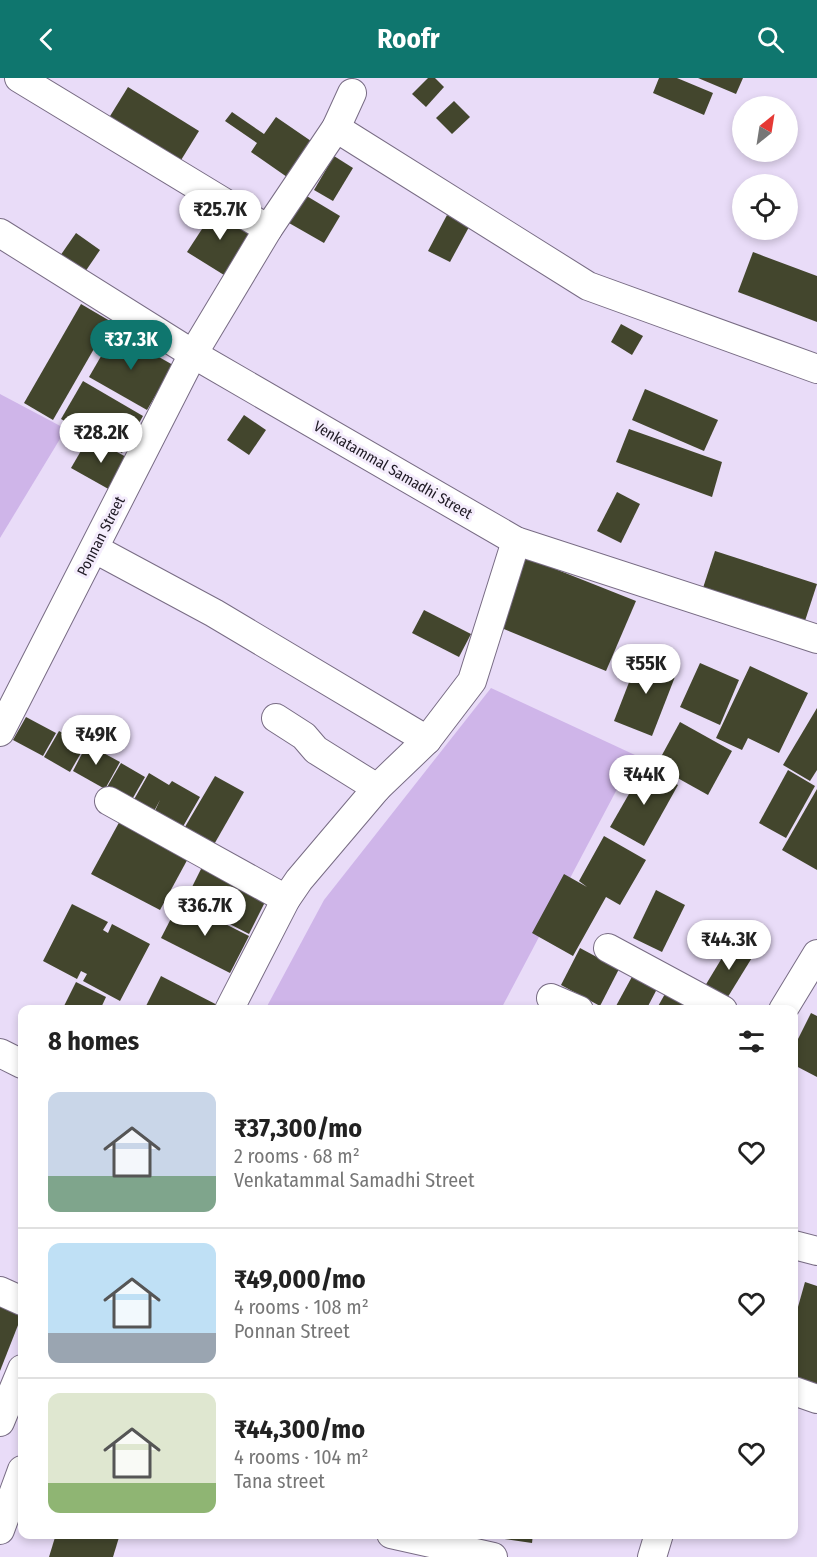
<!DOCTYPE html>
<meta charset="utf-8">
<style>
body{margin:0;font-family:"Fira Sans Condensed",sans-serif;background:#f2f2f2;color:#222;height:100vh;display:flex;flex-direction:column;font-size:22px;white-space:nowrap}
*{box-sizing:border-box;margin:0}
p{font-size:20px;color:#767676}
.icon{flex:none;width:33px;height:33px;fill:none;stroke:currentColor;stroke-width:2;stroke-linecap:round;stroke-linejoin:round}
.map{position:relative;flex:1;overflow:hidden}
.details{position:absolute;left:18px;top:927px;width:780px;height:534px;display:flex;flex-direction:column;background:#fff;border-radius:12px;box-shadow:0 3px 9px #0003}
.details>*{flex:none}
.needle{width:39px;rotate:30deg}
.buttons{position:absolute;left:732px;top:18px;display:grid;gap:12px}
.buttons a{display:grid;place-items:center;width:66px;height:66px;border-radius:50%;background:#fff;box-shadow:0 3px 9px #0003;font-size:30px}
.price{position:absolute;translate:-50% -51px;padding:0 14px;border-radius:21px;background:#fff;color:#222;font-size:20px;line-height:39px;filter:drop-shadow(0 2px 3px #0008)}
.price::after{content:'';position:absolute;left:50%;top:36px;width:18px;height:14px;margin-left:-9px;background:inherit;clip-path:polygon(0 0,100% 0,50% 100%)}
.price.on{background:#0f766e;color:#fff}
ul{padding:0;list-style:none}
li{display:flex;align-items:center;gap:18px;height:150px;padding:0 30px}
li+li{border-top:2px solid #e0e0e0}
li span{display:grid;place-items:center;flex:none;width:168px;height:120px;border-radius:12px;color:#555}
li>.icon{margin-inline-start:auto}
span .icon{width:72px;height:72px;fill:#fffc;stroke-width:1}
li b{font-size:26px}
h2{display:flex;justify-content:space-between;align-items:center;height:72px;padding:0 30px;font-size:26px}
header{display:flex;justify-content:space-between;align-items:center;height:78px;padding:0 30px;background:#0f766e;color:#fff;font-size:27px;font-weight:700}
.map>svg:first-child{display:block}
.green{fill:#cfb5e9}
.building{fill:#43462d}
.lines{fill:none;stroke-linecap:round;stroke-linejoin:round}
.minor-casing{stroke:#786c84;stroke-width:30}
.minor{stroke:#fff;stroke-width:28}
.labels{text-anchor:middle;stroke-width:6;stroke-linejoin:round;paint-order:stroke}
.street-label{font-size:15px;fill:#1e1923;stroke:#f4ecfc}
</style>
<header><svg class="icon" aria-label="back" viewBox="0 0 24 24"><path d="M15 5l-7 7 7 7"/></svg>Roofr<svg class="icon" aria-label="search" viewBox="0 0 24 24"><circle cx="10" cy="10" r="6"/><path d="M15 15l6 6"/></svg></header>
<div class="map">
<svg width="817" height="1479" viewBox="0 0 817 1479">
<rect width="100%" height="100%" fill="#e9dcf8"/>
<!-- green -->
<g class="green">
<path d="M 0,316 L 66,351 L 0,460 Z"/>
<path d="M 491,610 L 635,677 L 501,931 L 265,932 L 324,822 Z"/>
</g>
<!-- building -->
<g class="building">
<path d="M 428,0 L 435,0 L 444,9 L 426,29 L 412,16 Z"/>
<path d="M 659,0 L 677,0 L 713,15 L 704,37 L 653,15 Z"/>
<path d="M 698,0 L 743,0 L 736,16 Z"/>
<path d="M 128,9 L 199,53 L 178,87 L 107,43 Z"/>
<path d="M 454,23 L 470,39 L 452,56 L 436,40 Z"/>
<path d="M 232,34 L 264,56 L 276,39 L 311,63 L 287,99 L 251,74 L 257,65 L 225,43 Z"/>
<path d="M 334,78 L 353,90 L 333,123 L 314,112 Z"/>
<path d="M 305,117 L 340,138 L 324,165 L 289,145 Z"/>
<path d="M 217,128 L 253,152 L 224,197 L 187,174 Z"/>
<path d="M 447,137 L 469,149 L 450,184 L 428,173 Z"/>
<path d="M 76,155 L 100,172 L 85,194 L 60,178 Z"/>
<path d="M 753,174 L 817,198 L 817,244 L 738,214 Z"/>
<path d="M 81,226 L 110,243 L 53,342 L 24,325 Z"/>
<path d="M 621,246 L 643,258 L 632,277 L 611,264 Z"/>
<path d="M 115,254 L 173,287 L 147,332 L 89,299 Z"/>
<path d="M 83,303 L 143,338 L 122,375 L 61,341 Z"/>
<path d="M 645,311 L 718,342 L 704,373 L 632,342 Z"/>
<path d="M 244,337 L 266,352 L 249,377 L 227,362 Z"/>
<path d="M 629,351 L 722,384 L 712,419 L 616,384 Z"/>
<path d="M 89,359 L 130,381 L 112,413 L 71,390 Z"/>
<path d="M 617,414 L 640,426 L 621,465 L 597,453 Z"/>
<path d="M 715,473 L 817,506 L 804,546 L 702,513 Z"/>
<path d="M 525,479 L 636,523 L 606,593 L 494,547 Z"/>
<path d="M 424,532 L 471,556 L 459,579 L 412,555 Z"/>
<path d="M 640,576 L 678,591 L 652,658 L 614,643 Z"/>
<path d="M 700,585 L 739,602 L 720,647 L 680,629 Z"/>
<path d="M 750,588 L 808,615 L 779,675 L 748,660 L 742,672 L 716,660 Z"/>
<path d="M 817,630 L 817,692 L 810,703 L 783,687 Z"/>
<path d="M 26,639 L 56,655 L 43,678 L 13,662 Z"/>
<path d="M 680,644 L 732,673 L 708,717 L 656,688 Z"/>
<path d="M 59,653 L 85,668 L 70,694 L 44,679 Z"/>
<path d="M 87,666 L 120,684 L 105,711 L 73,693 Z"/>
<path d="M 121,685 L 145,699 L 130,725 L 106,711 Z"/>
<path d="M 645,688 L 678,707 L 644,768 L 610,749 Z"/>
<path d="M 788,692 L 815,708 L 786,760 L 759,745 Z"/>
<path d="M 149,695 L 169,707 L 172,703 L 200,719 L 181,752 L 153,737 L 160,722 L 152,737 L 132,725 Z"/>
<path d="M 215,698 L 244,714 L 212,770 L 182,754 Z"/>
<path d="M 817,711 L 817,792 L 782,772 Z"/>
<path d="M 122,739 L 191,775 L 160,832 L 91,796 Z"/>
<path d="M 604,758 L 646,782 L 620,827 L 606,819 L 573,878 L 532,855 L 564,796 L 587,809 L 579,803 Z"/>
<path d="M 202,789 L 266,822 L 249,856 L 185,823 Z"/>
<path d="M 656,812 L 685,827 L 662,874 L 633,860 Z"/>
<path d="M 180,823 L 249,858 L 230,895 L 161,860 Z"/>
<path d="M 72,826 L 108,844 L 103,852 L 108,855 L 112,846 L 150,866 L 120,923 L 83,903 L 87,896 L 81,893 L 77,901 L 43,883 Z"/>
<path d="M 731,865 L 753,878 L 726,922 L 705,908 Z"/>
<path d="M 580,870 L 619,891 L 600,928 L 561,907 Z"/>
<path d="M 634,895 L 658,909 L 646,932 L 621,932 L 616,928 Z"/>
<path d="M 161,898 L 227,932 L 144,932 Z"/>
<path d="M 76,904 L 106,919 L 100,932 L 62,932 Z"/>
<path d="M 666,914 L 685,925 L 682,932 L 656,932 Z"/>
<path d="M 811,935 L 817,938 L 817,999 L 794,987 L 794,969 Z"/>
<path d="M 805,1204 L 817,1208 L 817,1309 L 794,1302 L 794,1243 Z"/>
<path d="M 0,1226 L 22,1237 L 0,1293 Z"/>
<path d="M 56,1456 L 120,1456 L 113,1479 L 49,1479 Z"/>
<path d="M 497,1456 L 533,1456 L 532,1465 L 497,1460 Z"/>
</g>
<g class="lines">
<defs>
<g id="minor">
<path d="M 19,0 L 268,151"/>
<path d="M 336,50 L 588,208 L 817,291"/>
<path d="M 0,155 L 193,276 L 516,463 L 817,561"/>
<path d="M 95,471 L 214,535 L 427,662"/>
<path d="M 276,640 L 304,658 L 316,672 L 377,710"/>
<path d="M 0,654 L 193,276 L 268,151 L 336,50 L 352,15"/>
<path d="M 109,723 L 286,821"/>
<path d="M 608,870 L 723,932"/>
<path d="M 551,920 L 579,932"/>
<path d="M 229,932 L 286,821 L 299,802 L 377,710 L 427,662 L 472,603 L 516,463"/>
<path d="M 783,932 L 817,876"/>
<path d="M 0,975 L 22,986"/>
<path d="M 794,1167 L 817,1173"/>
<path d="M 0,1213 L 22,1223"/>
<path d="M 794,1313 L 817,1321"/>
<path d="M 0,1344 L 22,1291"/>
<path d="M 0,1452 L 22,1392"/>
<path d="M 391,1456 L 493,1479"/>
<path d="M 652,1479 L 659,1456"/>
</g>
</defs>
<!-- minor casing -->
<use href="#minor" class="minor-casing"/>
<!-- minor -->
<use href="#minor" class="minor"/>
</g>
<g class="labels">
<!-- street labels -->
<g class="street-label">
<text transform="translate(393 392) rotate(30)" y="5">Venkatammal Samadhi Street</text>
<text transform="translate(101 458) rotate(-63)" y="5">Ponnan Street</text>
</g>
</g>
</svg>
<div class="buttons">
<a><svg class="needle" viewBox="-14 -14 28 28"><path d="M0-13l5 13h-10z" fill="#e53935"/><path d="M0 13l5-13h-10z" fill="#767676"/></svg></a>
<a><svg class="icon" aria-label="locate" viewBox="0 0 24 24"><circle cx="12" cy="12" r="6"/><path d="M12 2v4M12 18v4M2 12h4M18 12h4"/></svg></a>
</div>
<b class="price" style="left:220px;top:163px">₹25.7K</b>
<b class="price on" style="left:131px;top:293px">₹37.3K</b>
<b class="price" style="left:101px;top:386px">₹28.2K</b>
<b class="price" style="left:646px;top:617px">₹55K</b>
<b class="price" style="left:96px;top:688px">₹49K</b>
<b class="price" style="left:644px;top:728px">₹44K</b>
<b class="price" style="left:205px;top:859px">₹36.7K</b>
<b class="price" style="left:729px;top:893px">₹44.3K</b>
<section class="details">
<h2>8 homes<svg class="icon" aria-label="filters" viewBox="0 0 24 24"><path d="M4 7h16M4 17h16"/><circle cx="9" cy="7" r="2"/><circle cx="15" cy="17" r="2"/></svg></h2>
<ul>
<li><span style="background:linear-gradient(#c9d6e8 70%,#7fa58c 0)"><svg class="icon" aria-label="home" viewBox="0 0 24 24"><path d="M3 11l9-7 9 7M6 9v11h12V9"/></svg></span><div><b>₹37,300/mo</b><p>2 rooms · 68 m²</p><p>Venkatammal Samadhi Street</p></div><svg class="icon" aria-label="heart" viewBox="0 0 24 24"><path d="M12 20l-8-8c-3-5 5-10 8-4 3-6 11-1 8 4z"/></svg></li>
<li><span style="background:linear-gradient(#bfe0f5 75%,#9aa5b1 0)"><svg class="icon" aria-label="home" viewBox="0 0 24 24"><path d="M3 11l9-7 9 7M6 9v11h12V9"/></svg></span><div><b>₹49,000/mo</b><p>4 rooms · 108 m²</p><p>Ponnan Street</p></div><svg class="icon" aria-label="heart" viewBox="0 0 24 24"><path d="M12 20l-8-8c-3-5 5-10 8-4 3-6 11-1 8 4z"/></svg></li>
<li><span style="background:linear-gradient(#dfe7d0 75%,#8fb573 0)"><svg class="icon" aria-label="home" viewBox="0 0 24 24"><path d="M3 11l9-7 9 7M6 9v11h12V9"/></svg></span><div><b>₹44,300/mo</b><p>4 rooms · 104 m²</p><p>Tana street</p></div><svg class="icon" aria-label="heart" viewBox="0 0 24 24"><path d="M12 20l-8-8c-3-5 5-10 8-4 3-6 11-1 8 4z"/></svg></li>
</ul>
</section>
</div>
